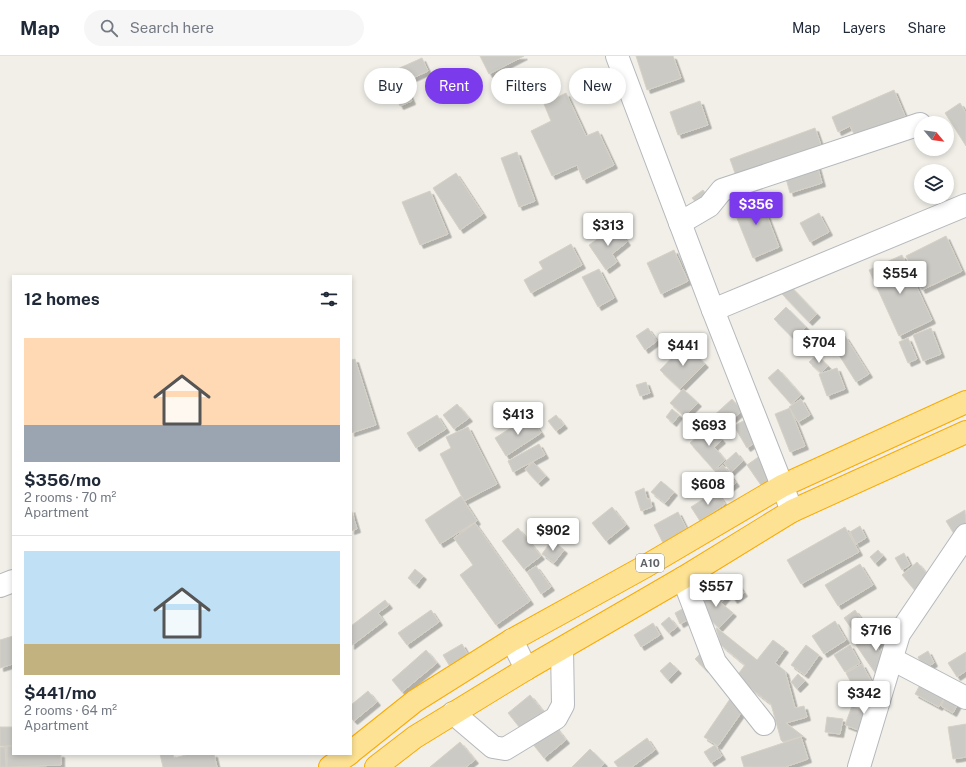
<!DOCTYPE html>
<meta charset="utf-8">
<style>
body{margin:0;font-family:"Public Sans",sans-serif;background:#f6f6f7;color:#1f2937;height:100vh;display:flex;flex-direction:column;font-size:15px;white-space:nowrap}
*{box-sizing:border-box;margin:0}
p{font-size:13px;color:#747a83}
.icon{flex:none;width:22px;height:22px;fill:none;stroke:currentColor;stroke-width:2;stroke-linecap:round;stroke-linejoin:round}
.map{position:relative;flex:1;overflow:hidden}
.side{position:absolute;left:12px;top:219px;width:340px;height:480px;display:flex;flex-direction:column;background:#fff;border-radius:0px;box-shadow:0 2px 6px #0003}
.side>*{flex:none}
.top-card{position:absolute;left:364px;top:12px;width:380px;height:36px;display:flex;gap:8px}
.needle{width:26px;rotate:119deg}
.buttons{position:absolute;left:914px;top:60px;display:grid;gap:8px}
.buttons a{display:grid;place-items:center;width:40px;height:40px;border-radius:50%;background:#fff;box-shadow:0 2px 6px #0003;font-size:20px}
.price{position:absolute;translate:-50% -34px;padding:0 9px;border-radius:4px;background:#fff;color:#222;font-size:13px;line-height:26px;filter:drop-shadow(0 1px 2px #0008)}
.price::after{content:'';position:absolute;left:50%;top:24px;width:12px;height:9px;margin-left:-6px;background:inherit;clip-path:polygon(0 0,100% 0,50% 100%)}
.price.active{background:#7c3aed;color:#fff}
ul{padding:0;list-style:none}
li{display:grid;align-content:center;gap:8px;height:212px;padding:0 12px}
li+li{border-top:1px solid #e0e1e3}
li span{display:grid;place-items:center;height:124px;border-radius:0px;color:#555}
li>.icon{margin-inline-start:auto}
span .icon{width:72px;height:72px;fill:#fffc;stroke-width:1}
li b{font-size:17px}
h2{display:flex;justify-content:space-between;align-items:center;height:48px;padding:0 12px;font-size:17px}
.tag{padding:0 14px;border-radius:18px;background:#fff;box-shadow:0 2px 6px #0003;font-size:14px;line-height:36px}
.tag.active{background:#7c3aed;color:#fff}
header{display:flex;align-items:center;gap:24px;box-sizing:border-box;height:56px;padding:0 20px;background:#fff;border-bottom:1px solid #e0e1e3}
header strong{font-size:19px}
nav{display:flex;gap:22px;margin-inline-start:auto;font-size:14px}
.search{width:280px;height:36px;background:#f6f6f7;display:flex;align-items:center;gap:10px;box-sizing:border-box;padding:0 14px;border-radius:22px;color:#747a83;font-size:15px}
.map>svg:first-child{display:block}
.building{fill:#cccac5;stroke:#d6d1c6;filter:url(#shadow)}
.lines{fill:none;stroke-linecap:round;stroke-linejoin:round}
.minor-casing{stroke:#b5b8bc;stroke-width:24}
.highway-casing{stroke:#f9ab00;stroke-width:24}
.minor{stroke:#fff;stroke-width:22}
.highway{stroke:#fde293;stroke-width:22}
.labels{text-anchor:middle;stroke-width:3;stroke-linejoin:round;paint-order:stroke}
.shield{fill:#fff;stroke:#8f9295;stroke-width:1}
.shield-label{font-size:11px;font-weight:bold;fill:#5f6368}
</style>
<header>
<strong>Map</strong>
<div class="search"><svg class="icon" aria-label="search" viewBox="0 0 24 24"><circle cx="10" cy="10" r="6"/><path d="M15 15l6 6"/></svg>Search here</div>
<nav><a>Map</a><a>Layers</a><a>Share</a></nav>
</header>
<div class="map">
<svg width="966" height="711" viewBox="0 0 966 711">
<defs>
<filter id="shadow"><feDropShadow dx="3.5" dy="3.5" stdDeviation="0" flood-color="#0004"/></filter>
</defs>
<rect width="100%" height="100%" fill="#f1efe8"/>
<!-- building -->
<g class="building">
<path d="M 480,0 L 524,0 L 489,18 Z"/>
<path d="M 636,0 L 673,0 L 681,22 L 647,34 Z"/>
<path d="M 422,2 L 428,15 L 404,26 L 412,45 L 400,50 L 386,18 Z"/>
<path d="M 588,22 L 592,31 L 575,38 L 571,28 Z"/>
<path d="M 894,34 L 905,60 L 856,82 L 850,70 L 838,76 L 832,61 Z"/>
<path d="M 566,37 L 586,80 L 598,75 L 614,109 L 583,124 L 577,109 L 552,120 L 531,75 L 551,65 L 544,48 Z"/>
<path d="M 700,45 L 708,69 L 678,79 L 670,56 Z"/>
<path d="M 960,47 L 966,57 L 966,90 L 945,57 Z"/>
<path d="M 815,72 L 821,89 L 736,120 L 730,103 Z"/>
<path d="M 517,96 L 535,145 L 519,151 L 501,102 Z"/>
<path d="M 817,109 L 822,127 L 790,137 L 785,119 Z"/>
<path d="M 456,117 L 483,158 L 460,174 L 433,132 Z"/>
<path d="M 703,134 L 709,142 L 699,150 L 692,142 Z"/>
<path d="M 430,135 L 448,178 L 420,189 L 402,146 Z"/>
<path d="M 759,139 L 779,191 L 753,202 L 732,150 Z"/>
<path d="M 819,157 L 829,176 L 810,186 L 800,167 Z"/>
<path d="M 616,170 L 627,186 L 612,198 L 617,206 L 606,214 L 589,189 Z"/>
<path d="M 946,180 L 962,215 L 922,234 L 906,200 Z"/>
<path d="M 571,188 L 582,209 L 531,237 L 524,224 L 543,213 L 539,206 Z"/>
<path d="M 674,194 L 688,225 L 661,238 L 647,207 Z"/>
<path d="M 902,199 L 932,264 L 899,280 L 869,214 Z"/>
<path d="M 599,213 L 614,242 L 598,251 L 582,221 Z"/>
<path d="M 790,230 L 817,258 L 809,266 L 782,238 Z"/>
<path d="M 786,251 L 806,271 L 794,283 L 774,263 Z"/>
<path d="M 648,272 L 657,285 L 645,294 L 636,280 Z"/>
<path d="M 931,272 L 941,298 L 923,305 L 913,279 Z"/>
<path d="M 845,280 L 869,318 L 856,326 L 832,288 Z"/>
<path d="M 908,282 L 917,303 L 908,307 L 899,286 Z"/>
<path d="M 685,288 L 705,308 L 680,333 L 660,314 Z"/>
<path d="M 817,299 L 828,310 L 821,317 L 809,306 Z"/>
<path d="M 355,303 L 376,369 L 351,377 L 351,304 Z"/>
<path d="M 837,312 L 845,333 L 827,340 L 819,318 Z"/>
<path d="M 778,313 L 801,339 L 791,348 L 768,322 Z"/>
<path d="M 646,326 L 650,337 L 640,340 L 636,329 Z"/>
<path d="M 683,333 L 698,347 L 685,360 L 670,347 Z"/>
<path d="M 732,343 L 742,355 L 719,374 L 710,363 Z"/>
<path d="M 801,343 L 810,359 L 798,366 L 789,351 Z"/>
<path d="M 457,348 L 469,362 L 454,373 L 443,359 Z"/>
<path d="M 790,352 L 805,390 L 790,396 L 775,358 Z"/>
<path d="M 672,353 L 679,359 L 673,367 L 666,361 Z"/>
<path d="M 437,359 L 446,373 L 416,392 L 407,377 Z"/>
<path d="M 556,359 L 564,369 L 556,375 L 548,365 Z"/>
<path d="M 530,360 L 541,377 L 506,400 L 495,382 Z"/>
<path d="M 745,364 L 757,385 L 747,392 L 734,370 Z"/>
<path d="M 710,370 L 722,384 L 714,391 L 725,404 L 714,414 L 690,387 Z"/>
<path d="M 468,371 L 497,428 L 464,445 L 440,398 L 451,392 L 446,381 Z"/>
<path d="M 539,388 L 545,399 L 513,416 L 508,405 Z"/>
<path d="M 767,395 L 785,420 L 765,435 L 747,409 Z"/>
<path d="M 736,396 L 743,405 L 731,416 L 724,407 Z"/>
<path d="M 533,406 L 546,420 L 538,427 L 525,413 Z"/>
<path d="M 723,409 L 736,427 L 728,433 L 715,415 Z"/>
<path d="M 661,425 L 674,436 L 665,447 L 651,436 Z"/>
<path d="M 644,432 L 647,443 L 650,443 L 652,451 L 641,455 L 635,436 Z"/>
<path d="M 716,435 L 725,448 L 700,465 L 691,451 Z"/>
<path d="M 461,440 L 477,465 L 440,488 L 425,464 Z"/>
<path d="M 612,451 L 626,469 L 606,485 L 592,467 Z"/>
<path d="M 351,453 L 357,473 L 351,475 Z"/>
<path d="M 965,454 L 966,471 L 954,478 L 946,465 Z"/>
<path d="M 678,456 L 687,474 L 663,487 L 654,469 Z"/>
<path d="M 475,467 L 530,545 L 496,569 L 460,519 L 473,509 L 454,482 Z"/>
<path d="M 860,470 L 866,482 L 856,488 L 850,476 Z"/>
<path d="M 845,471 L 859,496 L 801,528 L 787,504 Z"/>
<path d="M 518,472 L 541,500 L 524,513 L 502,485 Z"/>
<path d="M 552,484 L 564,494 L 554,507 L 542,498 Z"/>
<path d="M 878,494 L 883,500 L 875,507 L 870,501 Z"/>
<path d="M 904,497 L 910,509 L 902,514 L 895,502 Z"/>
<path d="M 917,506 L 937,530 L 922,543 L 902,519 Z"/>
<path d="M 860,508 L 873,529 L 838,550 L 825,529 Z"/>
<path d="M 536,510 L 551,531 L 541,538 L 527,516 Z"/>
<path d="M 415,513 L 423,520 L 416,529 L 408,522 Z"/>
<path d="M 738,528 L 744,537 L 734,544 L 728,535 Z"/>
<path d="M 718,532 L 727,540 L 721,547 L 733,557 L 719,572 L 698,552 Z"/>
<path d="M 385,544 L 389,549 L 378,557 L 384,565 L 351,590 L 351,570 Z"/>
<path d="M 693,547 L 699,558 L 680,568 L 675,557 Z"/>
<path d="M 431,554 L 439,566 L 407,589 L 398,577 Z"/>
<path d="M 855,554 L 870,575 L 859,583 L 844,562 Z"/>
<path d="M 669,561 L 677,571 L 669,577 L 661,568 Z"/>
<path d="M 835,565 L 846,584 L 824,598 L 812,580 Z"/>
<path d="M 653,567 L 660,579 L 641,591 L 634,579 Z"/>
<path d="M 885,569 L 892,579 L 876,590 L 893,615 L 880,624 L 856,589 Z"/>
<path d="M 716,572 L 717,572 L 757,604 L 773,584 L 785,593 L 775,607 L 785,615 L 795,652 L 804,650 L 807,661 L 786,667 L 803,680 L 783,686 L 781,684 L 771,648 L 736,621 L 745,609 L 721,589 Z"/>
<path d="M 13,580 L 13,608 L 0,612 L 0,584 Z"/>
<path d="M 462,588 L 468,599 L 449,609 L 443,599 Z"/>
<path d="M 806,589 L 819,599 L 805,619 L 791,609 Z"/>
<path d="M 850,589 L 860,607 L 845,616 L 834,599 Z"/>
<path d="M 426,594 L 437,607 L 402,636 L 392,624 Z"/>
<path d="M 928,595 L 934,607 L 924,613 L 918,601 Z"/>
<path d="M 966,596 L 966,615 L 957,621 L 948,607 Z"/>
<path d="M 701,597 L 712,607 L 705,613 L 695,603 Z"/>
<path d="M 670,606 L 678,614 L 668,624 L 660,615 Z"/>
<path d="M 862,608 L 871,625 L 855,634 L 846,617 Z"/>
<path d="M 798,618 L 805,625 L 797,633 L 791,626 Z"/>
<path d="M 920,629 L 944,642 L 939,651 L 915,638 Z"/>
<path d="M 368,635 L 377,646 L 354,665 L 351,662 L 351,649 Z"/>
<path d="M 530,639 L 566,684 L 544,702 L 508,657 Z"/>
<path d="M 868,639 L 881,643 L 869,678 L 845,669 L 852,650 L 862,654 Z"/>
<path d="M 732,640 L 746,650 L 718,690 L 704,681 Z"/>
<path d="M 946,640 L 958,648 L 953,657 L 941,650 Z"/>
<path d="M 827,661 L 843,663 L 840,678 L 825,676 Z"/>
<path d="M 966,668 L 966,701 L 953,703 L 948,671 Z"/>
<rect x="0" y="671" width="13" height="19"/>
<path d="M 801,681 L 808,703 L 785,711 L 744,711 L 741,701 Z"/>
<path d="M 647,682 L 655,694 L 632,711 L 618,711 L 614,706 Z"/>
<path d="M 460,686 L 475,704 L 466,711 L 430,711 Z"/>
<path d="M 715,689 L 722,700 L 711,707 L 704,696 Z"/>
<path d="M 7,690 L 13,690 L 13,698 L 61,698 L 61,709 L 7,711 Z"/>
<path d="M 0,691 L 5,691 L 6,711 L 0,711 Z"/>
<path d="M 590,693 L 604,707 L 601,711 L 572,711 Z"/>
<path d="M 160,698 L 173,698 L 174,702 L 186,699 L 186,698 L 214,698 L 217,711 L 163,711 Z"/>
</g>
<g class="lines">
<defs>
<g id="minor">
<path d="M 617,0 L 713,254 L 792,455"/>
<path d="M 680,167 L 709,150 L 722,134 L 920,68"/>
<path d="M 713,254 L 966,149"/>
<path d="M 683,522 L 715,606 L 764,668"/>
<path d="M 0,530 L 13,525"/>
<path d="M 512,584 L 526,613"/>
<path d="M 892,603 L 966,642"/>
<path d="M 453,657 L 493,691 L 505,693 L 556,662 L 563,649 L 562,593"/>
<path d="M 859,711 L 899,578 L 966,479"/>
</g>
<g id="highway">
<path d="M 351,696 L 415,645 L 512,584 L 646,510 L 782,430 L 966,346"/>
<path d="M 330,711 L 349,698"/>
<path d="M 376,711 L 415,681 L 526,613 L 683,522 L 792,455 L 966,376"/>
</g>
</defs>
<!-- minor casing -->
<use href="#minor" class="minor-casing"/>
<!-- highway casing -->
<use href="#highway" class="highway-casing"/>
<!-- minor -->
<use href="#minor" class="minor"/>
<!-- highway -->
<use href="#highway" class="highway"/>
</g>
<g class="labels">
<!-- shield labels -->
<rect class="shield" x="636" y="498" width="28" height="18" rx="3"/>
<g class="shield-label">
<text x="650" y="511">A10</text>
</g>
</g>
</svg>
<div class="buttons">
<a><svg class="needle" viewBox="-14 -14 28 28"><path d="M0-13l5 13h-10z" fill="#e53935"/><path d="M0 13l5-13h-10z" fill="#747a83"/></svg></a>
<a><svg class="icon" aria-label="layers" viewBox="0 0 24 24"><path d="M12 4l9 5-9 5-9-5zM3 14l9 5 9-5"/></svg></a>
</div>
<b class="price active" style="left:756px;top:170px">$356</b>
<b class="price" style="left:608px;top:191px">$313</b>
<b class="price" style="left:900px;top:239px">$554</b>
<b class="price" style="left:819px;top:308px">$704</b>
<b class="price" style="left:683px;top:311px">$441</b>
<b class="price" style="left:518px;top:380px">$413</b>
<b class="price" style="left:709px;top:391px">$693</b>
<b class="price" style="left:708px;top:450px">$608</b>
<b class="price" style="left:553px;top:496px">$902</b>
<b class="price" style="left:716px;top:552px">$557</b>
<b class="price" style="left:876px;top:596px">$716</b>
<b class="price" style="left:864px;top:659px">$342</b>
<div class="top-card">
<a class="tag">Buy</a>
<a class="tag active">Rent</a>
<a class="tag">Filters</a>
<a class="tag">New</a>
</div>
<section class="side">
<h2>12 homes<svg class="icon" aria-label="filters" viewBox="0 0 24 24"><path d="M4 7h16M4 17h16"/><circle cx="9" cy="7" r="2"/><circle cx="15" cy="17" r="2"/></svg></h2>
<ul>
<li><span style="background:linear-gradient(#ffd9b3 70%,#9aa5b1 0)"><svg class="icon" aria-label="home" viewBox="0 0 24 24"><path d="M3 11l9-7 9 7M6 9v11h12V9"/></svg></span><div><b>$356/mo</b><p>2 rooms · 70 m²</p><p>Apartment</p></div></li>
<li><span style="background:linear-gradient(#bfe0f5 75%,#c2b280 0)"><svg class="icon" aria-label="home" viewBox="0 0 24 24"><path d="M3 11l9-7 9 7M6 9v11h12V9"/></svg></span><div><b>$441/mo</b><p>2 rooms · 64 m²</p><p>Apartment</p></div></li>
</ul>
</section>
</div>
